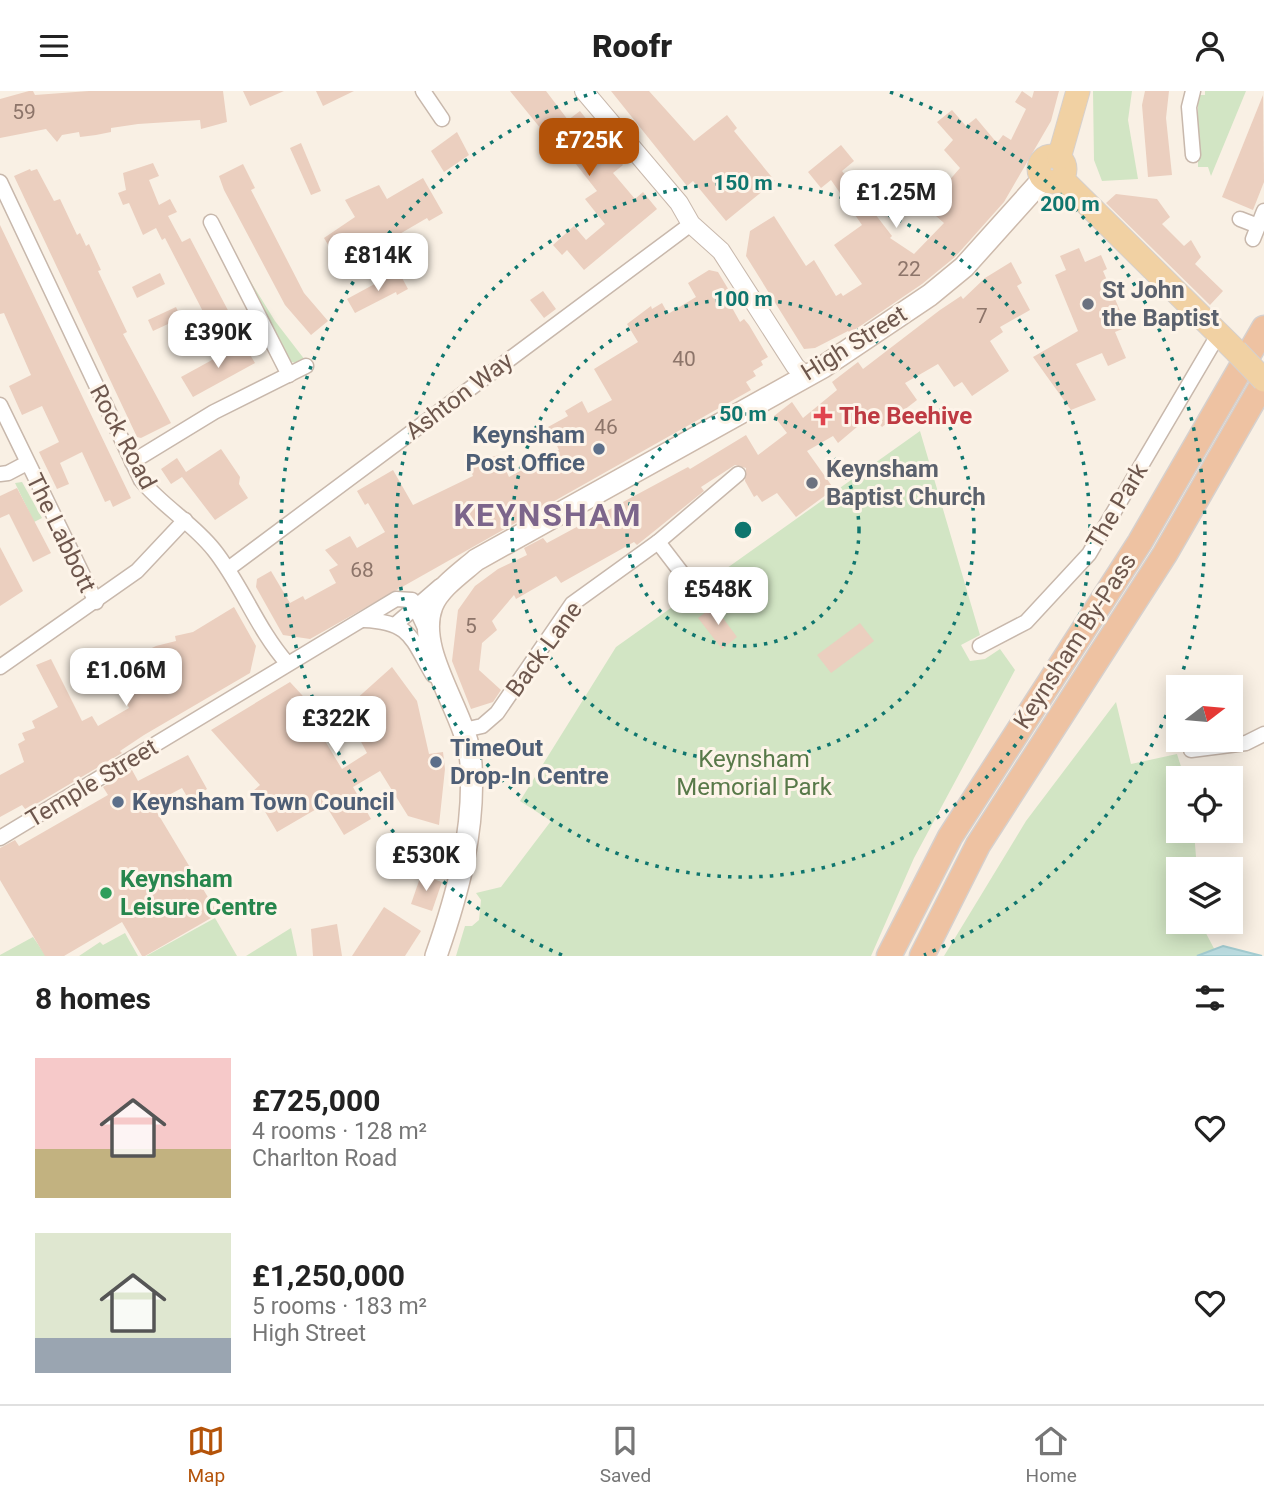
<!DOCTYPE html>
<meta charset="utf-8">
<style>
body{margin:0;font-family:Roboto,sans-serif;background:#f6f6f6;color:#222;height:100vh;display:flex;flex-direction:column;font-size:26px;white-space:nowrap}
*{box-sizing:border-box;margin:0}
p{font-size:23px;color:#767676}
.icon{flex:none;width:38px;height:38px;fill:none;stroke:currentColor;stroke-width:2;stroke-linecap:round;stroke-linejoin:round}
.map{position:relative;height:865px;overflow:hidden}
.details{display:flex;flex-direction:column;background:#fff;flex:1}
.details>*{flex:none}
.needle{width:46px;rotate:74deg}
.tools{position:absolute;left:1166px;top:584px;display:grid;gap:14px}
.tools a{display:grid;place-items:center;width:77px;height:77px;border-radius:0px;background:#fff;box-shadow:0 4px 18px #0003;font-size:35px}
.price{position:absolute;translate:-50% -60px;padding:0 16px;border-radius:14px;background:#fff;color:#222;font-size:23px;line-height:46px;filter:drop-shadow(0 2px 4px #0008)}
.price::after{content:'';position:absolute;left:50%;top:42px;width:21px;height:16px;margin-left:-10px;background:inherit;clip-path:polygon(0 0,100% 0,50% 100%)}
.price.on{background:#b45309;color:#fff}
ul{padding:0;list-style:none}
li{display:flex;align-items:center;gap:21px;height:175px;padding:0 35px}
li span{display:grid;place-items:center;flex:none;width:196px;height:140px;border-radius:0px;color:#555}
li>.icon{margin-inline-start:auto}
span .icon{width:84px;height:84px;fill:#fffc;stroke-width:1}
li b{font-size:30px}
h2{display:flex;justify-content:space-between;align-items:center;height:84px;padding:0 35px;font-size:30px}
header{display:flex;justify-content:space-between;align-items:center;height:91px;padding:0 35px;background:#fff;font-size:32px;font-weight:800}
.tabs{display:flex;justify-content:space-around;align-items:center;height:98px;border-top:2px solid #e0e0e0;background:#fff;font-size:19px;color:#767676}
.tabs a{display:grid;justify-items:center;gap:4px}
.tabs .on{color:#b45309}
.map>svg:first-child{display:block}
.green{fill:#d2e5c4}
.water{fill:#bbdce0;stroke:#a2cbd0;stroke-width:2}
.building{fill:#ebcfbf}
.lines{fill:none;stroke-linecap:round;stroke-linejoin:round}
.minor-casing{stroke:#c8b8ac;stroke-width:17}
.tertiary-casing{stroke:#c8b8ac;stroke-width:20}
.secondary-casing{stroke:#cdbaac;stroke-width:24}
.primary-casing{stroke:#d6d0cd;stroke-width:25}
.trunk-casing{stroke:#d6d0cd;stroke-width:27}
.minor{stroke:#fff;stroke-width:14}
.tertiary{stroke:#fff;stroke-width:18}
.secondary{stroke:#fff;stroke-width:21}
.primary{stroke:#f1d1a3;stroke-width:23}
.trunk{stroke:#eec2a2;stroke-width:24}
.primary-bridge-casing{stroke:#d6d0cd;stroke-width:25;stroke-linecap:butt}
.primary-bridge{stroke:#f1d1a3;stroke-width:23}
.ring{fill:none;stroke:#0f766e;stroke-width:3.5;stroke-dasharray:3.5 7}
.worship-dot{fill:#6b7280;stroke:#fdf4e9;stroke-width:2.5}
.health-dot{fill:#e0444e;stroke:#fdf4e9;stroke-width:2.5}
.service-dot{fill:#5c6f8a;stroke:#fdf4e9;stroke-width:2.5}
.leisure-dot{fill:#2e9e5b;stroke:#fdf4e9;stroke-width:2.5}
.labels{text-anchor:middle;stroke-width:6;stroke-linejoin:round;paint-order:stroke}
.number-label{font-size:21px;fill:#8d756a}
.worship-label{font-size:24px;font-weight:bold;fill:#5b616d;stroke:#fdf4e9;text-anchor:start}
.street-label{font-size:24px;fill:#6e574d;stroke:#fdf4e9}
.health-label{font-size:24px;font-weight:bold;fill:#be3a42;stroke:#fdf4e9;text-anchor:start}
.service-label{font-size:24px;font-weight:bold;fill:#4e5e75;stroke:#fdf4e9;text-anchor:start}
.park-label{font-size:24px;fill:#587949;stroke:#fdf4e9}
.leisure-label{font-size:24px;font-weight:bold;fill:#27864d;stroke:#fdf4e9;text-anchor:start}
.district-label{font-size:32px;font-weight:bold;letter-spacing:2px;fill:#7c658b;stroke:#fdf4e9}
.centre{fill:#0f766e;stroke:#fdf4e9;stroke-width:3.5}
.ring-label{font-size:21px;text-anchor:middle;font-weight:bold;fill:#0f766e;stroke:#fdf4e9;stroke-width:6;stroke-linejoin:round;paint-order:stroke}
</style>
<header><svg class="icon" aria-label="menu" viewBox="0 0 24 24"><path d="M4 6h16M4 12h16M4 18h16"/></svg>Roofr<svg class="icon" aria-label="person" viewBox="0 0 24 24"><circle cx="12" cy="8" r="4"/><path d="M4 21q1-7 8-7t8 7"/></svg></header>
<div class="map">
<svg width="1264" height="865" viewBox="0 0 1264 865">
<rect width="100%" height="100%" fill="#f9f0e4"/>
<!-- green -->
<g class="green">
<path d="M 1093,0 L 1132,0 L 1128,29 L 1138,88 L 1102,90 L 1094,69 Z"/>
<path d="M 1205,0 L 1246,0 L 1211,85 L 1208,76 L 1198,76 L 1198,4 L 1205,4 Z"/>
<path d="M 241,175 L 275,230 L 305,269 L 296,272 L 288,270 Z"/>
<path d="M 920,340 L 980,544 L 961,554 L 970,570 L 985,568 L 1000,558 L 1015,579 L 914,767 L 871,865 L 456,865 L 465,835 L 472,835 L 479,829 L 481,809 L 476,802 L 501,796 L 551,730 L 520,710 L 616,556 Z"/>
<path d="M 22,391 L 42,427 L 34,431 L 15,392 Z"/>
<path d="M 1116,611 L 1131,673 L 1177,663 L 1185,688 L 1178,688 L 1178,740 L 1194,740 L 1197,779 L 1178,779 L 1178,831 L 1200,831 L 1218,865 L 944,865 L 1026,730 Z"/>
<path d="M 215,827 L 237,865 L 146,865 Z"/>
<path d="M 291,837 L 297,865 L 246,865 Z"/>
<path d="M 125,842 L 138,865 L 79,865 L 100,851 L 103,854 Z"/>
<path d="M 33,846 L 46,865 L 0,865 L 0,864 Z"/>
</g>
<!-- water -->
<path class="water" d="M 1223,855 L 1262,865 L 1197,865 Z"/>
<!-- building -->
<g class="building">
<path d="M 29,0 L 33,0 L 35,4 L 89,0 L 223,0 L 227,31 L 201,38 L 200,29 L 138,33 L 111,37 L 111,41 L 96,44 L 80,46 L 79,41 L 62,44 L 57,51 L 46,38 L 0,47 L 0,8 Z"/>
<path d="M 243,0 L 284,0 L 250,15 Z"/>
<path d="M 316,0 L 354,0 L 323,15 Z"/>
<path d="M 510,0 L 546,0 L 568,29 L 580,20 L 623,74 L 613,82 L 635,108 L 643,101 L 657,118 L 584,179 L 567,159 L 562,164 L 553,154 L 574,135 L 586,149 L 605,133 L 585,108 L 597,100 L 568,63 L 564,66 Z"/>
<path d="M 611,0 L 649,0 L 694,50 L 727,24 L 737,37 L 734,40 L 775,90 L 726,130 L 693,90 L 687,95 Z"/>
<path d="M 1022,0 L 1032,7 L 1034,0 L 1059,0 L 1051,30 L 1004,111 L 955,166 L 922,193 L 850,242 L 848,240 L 815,257 L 804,258 L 746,165 L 750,140 L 774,125 L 806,175 L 814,169 L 836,205 L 841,202 L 843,205 L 862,193 L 834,154 L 862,134 L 831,89 L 821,97 L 808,81 L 841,54 L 854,70 L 842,80 L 892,145 L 890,147 L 914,163 L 944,132 L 936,125 L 950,110 L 939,101 L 960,77 L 944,59 L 953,49 L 937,31 L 952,19 L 966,35 L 976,27 L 997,52 L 1003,44 L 1011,49 L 1026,18 L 1015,11 Z"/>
<path d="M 1145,0 L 1169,0 L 1166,27 L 1172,84 L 1148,86 L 1142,14 Z"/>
<path d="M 1263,4 L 1264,91 L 1253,119 L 1222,106 Z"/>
<path d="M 457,41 L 469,64 L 444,81 L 431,60 Z"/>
<path d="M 301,52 L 321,100 L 311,104 L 290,57 Z"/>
<path d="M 153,72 L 159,85 L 149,89 L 159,114 L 170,108 L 177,121 L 168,125 L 182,151 L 190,147 L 232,227 L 212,238 L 165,147 L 162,149 L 156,137 L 143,144 L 129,112 L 123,114 L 118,102 L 126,99 L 123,82 Z"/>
<path d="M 243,73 L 255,97 L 251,99 L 304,202 L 328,230 L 311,244 L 285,214 L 224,99 L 219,85 Z"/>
<path d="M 30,78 L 31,80 L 37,78 L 54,110 L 60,108 L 77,144 L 80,142 L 86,155 L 89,153 L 101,179 L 98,180 L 127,241 L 123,243 L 171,332 L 141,347 L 137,346 L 14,85 Z"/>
<path d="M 423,87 L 443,122 L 429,130 L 427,127 L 367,162 L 358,147 L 333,162 L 324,147 L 355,126 L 345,109 L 379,94 L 387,108 Z"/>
<path d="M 1116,103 L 1157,108 L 1170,126 L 1162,133 L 1184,155 L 1191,149 L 1201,166 L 1195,173 L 1223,200 L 1210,214 L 1106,112 Z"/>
<path d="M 0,134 L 131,407 L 113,416 L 110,409 L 105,411 L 82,361 L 60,372 L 69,393 L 57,398 L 39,361 L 59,351 L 42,315 L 22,324 L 9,295 L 31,284 L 4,222 L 0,223 Z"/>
<path d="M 1079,157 L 1085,171 L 1101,164 L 1107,178 L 1103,180 L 1127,236 L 1115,241 L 1126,267 L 1108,275 L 1102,262 L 1076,273 L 1096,309 L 1071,319 L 1033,266 L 1078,240 L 1055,184 L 1066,179 L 1060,165 Z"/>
<path d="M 1011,171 L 1022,192 L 1017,195 L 1030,219 L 1000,236 L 1003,241 L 990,250 L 1009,280 L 972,305 L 962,291 L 954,296 L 938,273 L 905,292 L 917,309 L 882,336 L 875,328 L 868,334 L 864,330 L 838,352 L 833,345 L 807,360 L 834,398 L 796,426 L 777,402 L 762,411 L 757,404 L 754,406 L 745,390 L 746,377 L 735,374 L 701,396 L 704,400 L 637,454 L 634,451 L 561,492 L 556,485 L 516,508 L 514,504 L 492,530 L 497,539 L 482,552 L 479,579 L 501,599 L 493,611 L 471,618 L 452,570 L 458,519 L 475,495 L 498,478 L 527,464 L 524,457 L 543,447 L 547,452 L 688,376 L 690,378 L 746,344 L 758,364 L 787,342 L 774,325 L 792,311 L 803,327 L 837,299 L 832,291 L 858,271 L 863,278 L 940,219 L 961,205 L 963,208 L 985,187 Z"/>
<path d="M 709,179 L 718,181 L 733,206 L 730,213 L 740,231 L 744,228 L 749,234 L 768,266 L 761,270 L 763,274 L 753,280 L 756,285 L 746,291 L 751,299 L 310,548 L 283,544 L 256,496 L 257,488 L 271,480 L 290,512 L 303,505 L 305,509 L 336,492 L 329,479 L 338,474 L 325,459 L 350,445 L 357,457 L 385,441 L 368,412 L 365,414 L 357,400 L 393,379 L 413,414 L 473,385 L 469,376 L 484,368 L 499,364 L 509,386 L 559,359 L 548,336 L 568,325 L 565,320 L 582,310 L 588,322 L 612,309 L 594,278 L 638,251 L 627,233 L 651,215 L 652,218 L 662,212 L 668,223 L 696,206 L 688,192 Z"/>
<path d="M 160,182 L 165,193 L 137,207 L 132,196 Z"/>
<path d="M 393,183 L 395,186 L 400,183 L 408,198 L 397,204 L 396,201 L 355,222 L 347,208 Z"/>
<path d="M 543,200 L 556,218 L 544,227 L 530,209 Z"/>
<path d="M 176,216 L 181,227 L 153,240 L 148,229 Z"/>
<path d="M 243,252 L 255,272 L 193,306 L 181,286 Z"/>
<path d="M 221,358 L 240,386 L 239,393 L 248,407 L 215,429 L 182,386 L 171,393 L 161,378 L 177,367 L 186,381 Z"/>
<path d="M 17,397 L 51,462 L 33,471 L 9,423 L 0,427 L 0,405 Z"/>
<path d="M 0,456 L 23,500 L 0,515 Z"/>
<path d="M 714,515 L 737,546 L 722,558 L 698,527 Z"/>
<path d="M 234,516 L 256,555 L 250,582 L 144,644 L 120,660 L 122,662 L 26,719 L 22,714 L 0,726 L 0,684 L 24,671 L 18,653 L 25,649 L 22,642 L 35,637 L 32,630 L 58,616 L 36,574 L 51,568 L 82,630 L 92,625 L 98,635 L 129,617 L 107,572 L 120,565 L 123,571 L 156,555 L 176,550 L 175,545 L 193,541 Z"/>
<path d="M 860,532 L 874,550 L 831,582 L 817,564 Z"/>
<path d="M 392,576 L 417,610 L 429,663 L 443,661 L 445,678 L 439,734 L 408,725 L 380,680 L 353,696 L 371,728 L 344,744 L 325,713 L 277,741 L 253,700 L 260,694 L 211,639 L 290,591 L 313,616 L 307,620 L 342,678 L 367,662 L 344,619 Z"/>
<path d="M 188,664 L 207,698 L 189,709 L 182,697 L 152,713 L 218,823 L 145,865 L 142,865 L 122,831 L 64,865 L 45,865 L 0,789 L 0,757 L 15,749 L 19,755 L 108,704 L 103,696 L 132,679 L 138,690 Z"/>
<path d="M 421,784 L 442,791 L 432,820 L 411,813 Z"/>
<path d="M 384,816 L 421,840 L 405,865 L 352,865 Z"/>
<path d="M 337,833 L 342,865 L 313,865 L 311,838 Z"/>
</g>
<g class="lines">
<defs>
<g id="minor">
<path d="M 423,0 L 442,28"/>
<path d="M 1193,0 L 1189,16 L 1193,64"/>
<path d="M 0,91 L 141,389 C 163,416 193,432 214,459 C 242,494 257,538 287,572"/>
<path d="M 1240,128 L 1258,135"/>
<path d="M 211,131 L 289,284"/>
<path d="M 1253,148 L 1264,120"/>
<path d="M 0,314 L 96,511"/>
<path d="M 132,371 L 214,321 L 306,275"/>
<path d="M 0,383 L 8,382 L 27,372"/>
<path d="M 658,451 L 681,481"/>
<path d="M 228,478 L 691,133"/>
<path d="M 364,529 C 411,531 411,547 433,584"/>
<path d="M 396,533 L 440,495"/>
<path d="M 980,555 L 1026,531 L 1089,463 L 1218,244"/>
<path d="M 0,576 L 137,480 L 185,429"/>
<path d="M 464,639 L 482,635 L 497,622 L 572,513 L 658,451 L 738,383"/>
<path d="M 1191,659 L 1246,652 L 1264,643"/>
<path d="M 0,747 L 396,508 L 412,509 L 426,539"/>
</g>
<path id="tertiary" d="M 584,0 L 679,112 L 691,133 L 721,160 L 795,275 L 804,284"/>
<path id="secondary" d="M 436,865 C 458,802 475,740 471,673 C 469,624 414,562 432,515 C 439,497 461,482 476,469 L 823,276 L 930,204 L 964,176 L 1043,88"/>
<g id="primary">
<circle cx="1052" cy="78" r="13"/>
<path d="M 1059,67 L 1078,0"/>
<path d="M 1062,88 L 1236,260"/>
</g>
<g id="trunk">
<path d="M 889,865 L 950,746 L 1140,451 L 1264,237"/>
<path d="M 922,865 L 978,754 L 1165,463 L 1264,291"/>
</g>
</defs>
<!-- minor casing -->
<use href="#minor" class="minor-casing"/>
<!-- tertiary casing -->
<use href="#tertiary" class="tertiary-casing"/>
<!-- secondary casing -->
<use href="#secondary" class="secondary-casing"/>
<!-- primary casing -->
<use href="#primary" class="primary-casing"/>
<!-- trunk casing -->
<use href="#trunk" class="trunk-casing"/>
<!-- minor -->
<use href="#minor" class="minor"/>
<!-- tertiary -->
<use href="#tertiary" class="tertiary"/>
<!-- secondary -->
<use href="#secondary" class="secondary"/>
<!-- primary -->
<use href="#primary" class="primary"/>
<!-- trunk -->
<use href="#trunk" class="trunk"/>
<defs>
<path id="primary-bridge" d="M 1236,260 L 1264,289"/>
</defs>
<!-- primary-bridge casing -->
<use href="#primary-bridge" class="primary-bridge-casing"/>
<!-- primary-bridge -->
<use href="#primary-bridge" class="primary-bridge"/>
</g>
<!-- distance rings -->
<g class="ring">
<circle cx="743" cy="439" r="116"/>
<circle cx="743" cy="439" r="231"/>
<circle cx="743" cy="439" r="347"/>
<path d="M562 864A462 462 0 0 1 596 1M890 1A462 462 0 0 1 924 864"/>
</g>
<!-- markers -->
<g class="worship-dot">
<circle cx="1088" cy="213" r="7"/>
<circle cx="812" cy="392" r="7"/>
</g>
<path class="health-dot" d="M819.5 314.5h7v7h7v7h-7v7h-7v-7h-7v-7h7z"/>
<g class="service-dot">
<circle cx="599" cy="358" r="7"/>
<circle cx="436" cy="671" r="7"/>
<circle cx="118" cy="711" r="7"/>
</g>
<circle class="leisure-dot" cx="106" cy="802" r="7"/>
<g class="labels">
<!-- number labels -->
<g class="number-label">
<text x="24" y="28">59</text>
<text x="909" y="185">22</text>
<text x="982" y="232">7</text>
<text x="684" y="275">40</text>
<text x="606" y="343">46</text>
<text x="362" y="486">68</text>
<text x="471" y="542">5</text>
</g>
<!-- worship labels -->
<g class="worship-label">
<text x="1102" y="207">St John<tspan x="1102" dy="28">the Baptist</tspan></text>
<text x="826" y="386">Keynsham<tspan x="826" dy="28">Baptist Church</tspan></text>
</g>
<!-- street labels -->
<g class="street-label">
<text transform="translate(854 252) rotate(-32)" y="8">High Street</text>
<text transform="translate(459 305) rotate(-37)" y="8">Ashton Way</text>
<text transform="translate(123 346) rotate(62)" y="8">Rock Road</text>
<text transform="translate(1117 415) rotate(-59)" y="8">The Park</text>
<text transform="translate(61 442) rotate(64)" y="8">The Labbott</text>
<text transform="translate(1075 550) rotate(-57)" y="8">Keynsham By-Pass</text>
<text transform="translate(544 558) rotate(-54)" y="8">Back Lane</text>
<text transform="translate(92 692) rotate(-31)" y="8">Temple Street</text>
</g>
<!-- health labels -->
<g class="health-label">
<text x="839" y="333">The Beehive</text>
</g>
<!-- service labels -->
<g class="service-label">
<text x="585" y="352" text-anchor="end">Keynsham<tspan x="585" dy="28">Post Office</tspan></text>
<text x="450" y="665">TimeOut<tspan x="450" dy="28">Drop-In Centre</tspan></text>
<text x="132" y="719">Keynsham Town Council</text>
</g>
<!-- park labels -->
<g class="park-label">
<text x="754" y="676">Keynsham<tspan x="754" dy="28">Memorial Park</tspan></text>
</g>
<!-- leisure labels -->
<g class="leisure-label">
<text x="120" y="796">Keynsham<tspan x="120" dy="28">Leisure Centre</tspan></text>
</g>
<!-- district labels -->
<g class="district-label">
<text x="548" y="435">KEYNSHAM</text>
</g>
</g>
<circle cx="743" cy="439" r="10" class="centre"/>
<g class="ring-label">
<text x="743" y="99">150 m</text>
<text x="1070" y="120">200 m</text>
<text x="743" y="215">100 m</text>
<text x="743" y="330">50 m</text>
</g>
</svg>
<div class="tools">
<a><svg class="needle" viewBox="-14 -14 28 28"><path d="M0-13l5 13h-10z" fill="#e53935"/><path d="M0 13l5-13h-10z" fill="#767676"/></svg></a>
<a><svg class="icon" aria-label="locate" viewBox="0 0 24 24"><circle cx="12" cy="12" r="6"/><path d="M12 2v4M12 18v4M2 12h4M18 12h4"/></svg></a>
<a><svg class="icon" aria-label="layers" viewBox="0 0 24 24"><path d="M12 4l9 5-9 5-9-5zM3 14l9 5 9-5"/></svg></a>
</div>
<b class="price on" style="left:589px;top:87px">£725K</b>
<b class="price" style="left:896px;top:139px">£1.25M</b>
<b class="price" style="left:378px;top:202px">£814K</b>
<b class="price" style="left:218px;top:279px">£390K</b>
<b class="price" style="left:718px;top:536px">£548K</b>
<b class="price" style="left:126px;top:617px">£1.06M</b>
<b class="price" style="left:336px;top:665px">£322K</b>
<b class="price" style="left:426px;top:802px">£530K</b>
</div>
<section class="details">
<h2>8 homes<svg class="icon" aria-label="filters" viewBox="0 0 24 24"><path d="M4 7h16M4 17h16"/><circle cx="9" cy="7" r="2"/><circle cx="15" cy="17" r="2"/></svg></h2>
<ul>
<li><span style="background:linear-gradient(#f6c9c9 65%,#c2b280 0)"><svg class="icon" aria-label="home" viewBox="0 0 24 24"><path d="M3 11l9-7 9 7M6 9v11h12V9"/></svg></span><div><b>£725,000</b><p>4 rooms · 128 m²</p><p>Charlton Road</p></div><svg class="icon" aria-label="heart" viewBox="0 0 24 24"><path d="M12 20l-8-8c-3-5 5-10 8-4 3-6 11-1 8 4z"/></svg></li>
<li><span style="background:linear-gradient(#dfe7d0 75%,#9aa5b1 0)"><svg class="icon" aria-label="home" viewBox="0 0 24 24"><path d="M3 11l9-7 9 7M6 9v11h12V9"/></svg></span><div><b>£1,250,000</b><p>5 rooms · 183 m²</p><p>High Street</p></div><svg class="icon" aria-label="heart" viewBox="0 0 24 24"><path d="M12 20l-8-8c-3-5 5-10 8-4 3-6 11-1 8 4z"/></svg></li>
</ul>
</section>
<nav class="tabs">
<a class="on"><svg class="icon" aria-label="map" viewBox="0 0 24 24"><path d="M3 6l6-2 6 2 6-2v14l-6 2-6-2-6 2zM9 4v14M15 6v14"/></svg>Map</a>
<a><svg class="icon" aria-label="saved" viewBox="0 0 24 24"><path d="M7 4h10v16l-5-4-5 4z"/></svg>Saved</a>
<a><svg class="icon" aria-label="home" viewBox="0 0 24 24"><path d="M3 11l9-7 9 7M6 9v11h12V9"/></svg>Home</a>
</nav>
